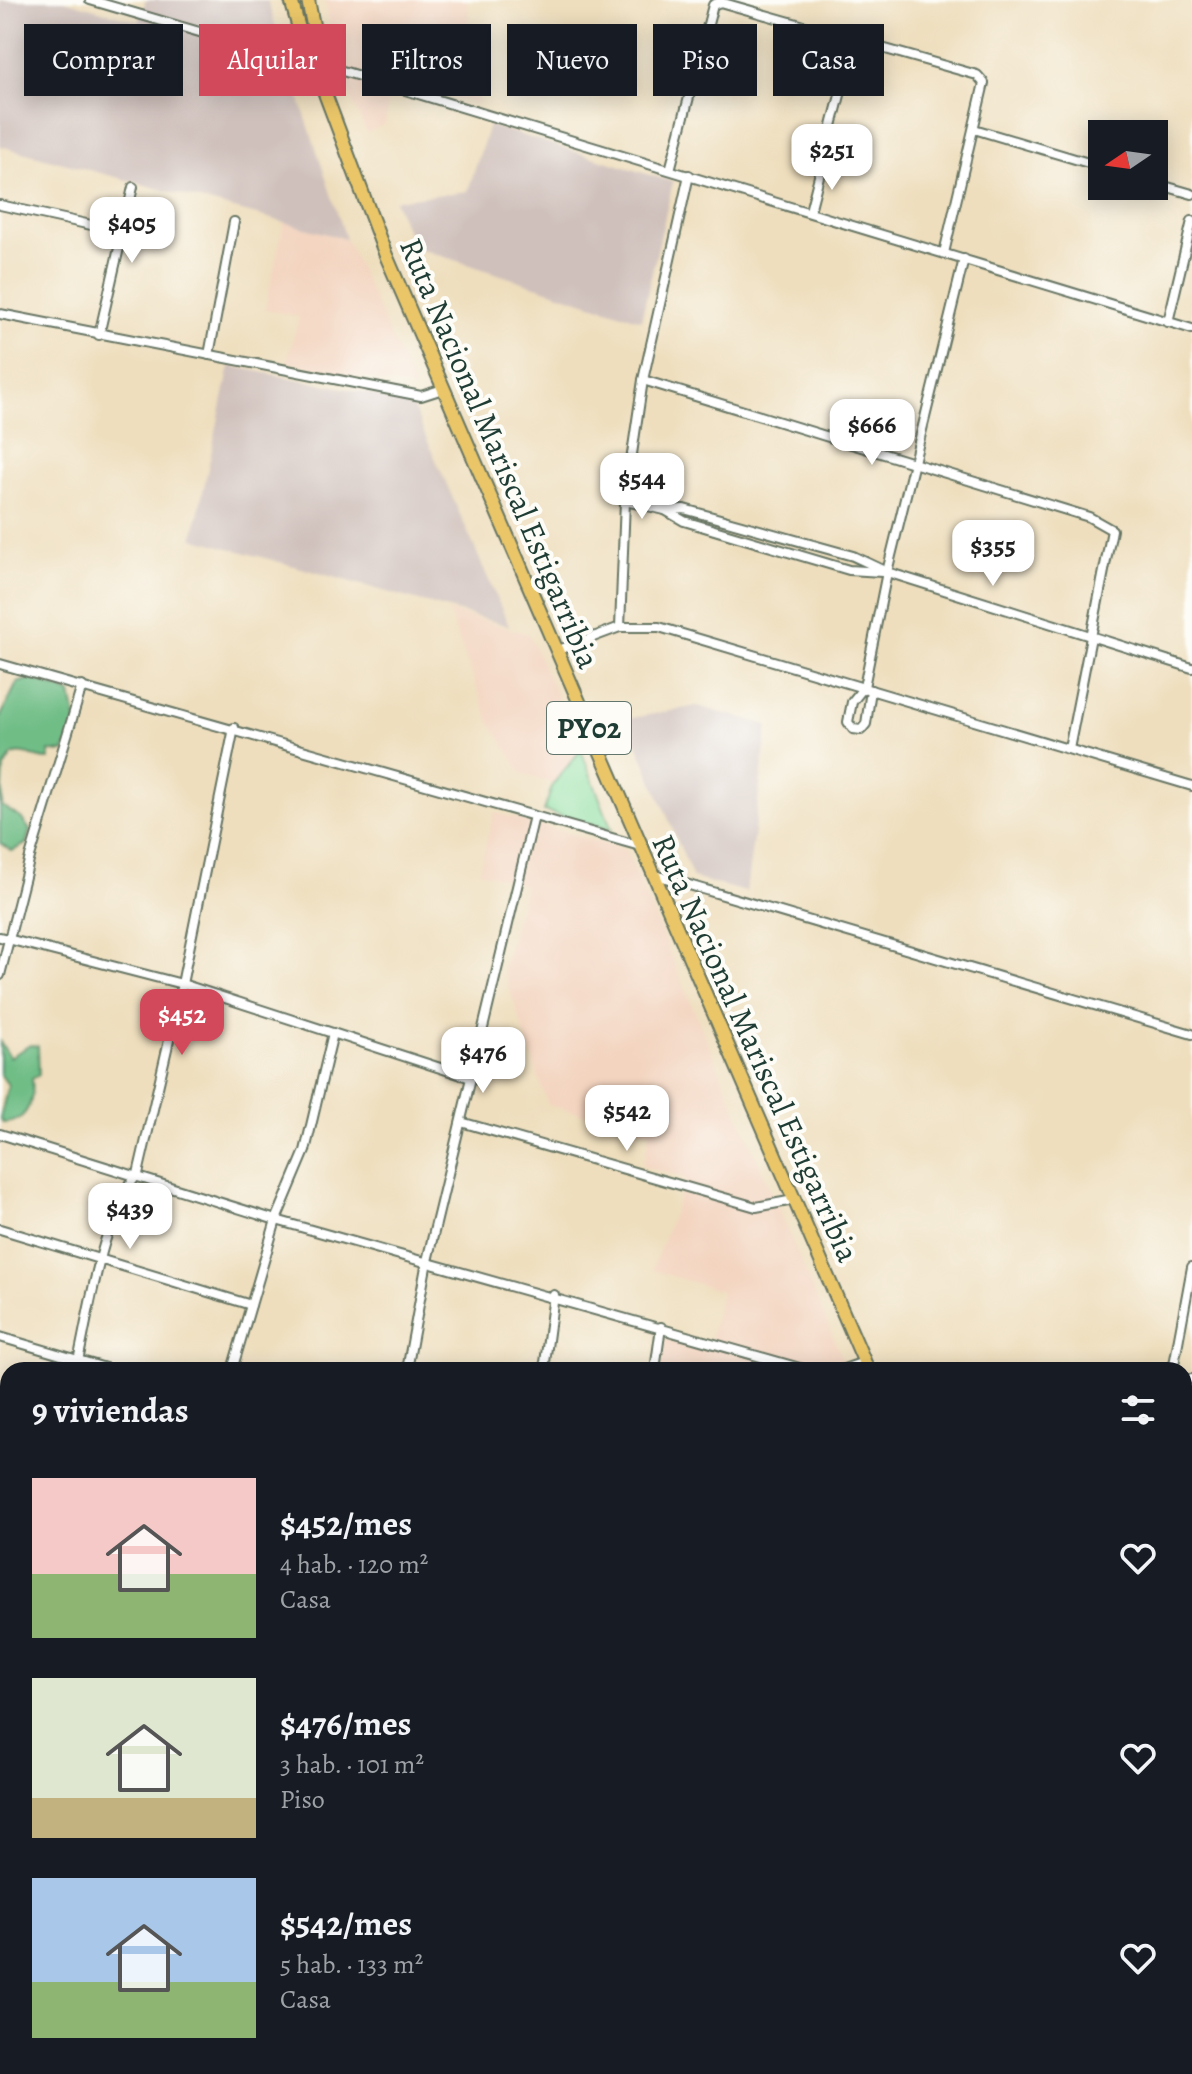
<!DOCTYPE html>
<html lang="es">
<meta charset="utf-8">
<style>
body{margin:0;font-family:Alegreya,serif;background:#242831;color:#f1f3f6;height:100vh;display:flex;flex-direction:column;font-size:30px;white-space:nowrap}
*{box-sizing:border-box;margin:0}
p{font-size:26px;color:#9ea1a6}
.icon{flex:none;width:44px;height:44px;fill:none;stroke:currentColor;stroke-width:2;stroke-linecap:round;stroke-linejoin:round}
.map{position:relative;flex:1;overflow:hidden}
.drawer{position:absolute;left:0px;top:1362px;width:1192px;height:712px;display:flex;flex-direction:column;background:#171b24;border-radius:24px 24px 0 0;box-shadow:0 4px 20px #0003}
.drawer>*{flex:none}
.banner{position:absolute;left:24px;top:24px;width:1144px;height:72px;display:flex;gap:16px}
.needle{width:52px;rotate:257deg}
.tools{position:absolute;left:1088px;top:120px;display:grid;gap:16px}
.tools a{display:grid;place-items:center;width:80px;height:80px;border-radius:0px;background:#171b24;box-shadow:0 4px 20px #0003;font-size:40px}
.price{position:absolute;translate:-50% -68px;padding:0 18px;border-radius:16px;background:#fff;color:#222;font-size:26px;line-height:52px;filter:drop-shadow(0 2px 4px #0008)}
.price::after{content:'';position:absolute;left:50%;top:48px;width:24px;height:18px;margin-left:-12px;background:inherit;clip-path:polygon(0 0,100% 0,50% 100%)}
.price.current{background:#d1495b;color:#fff}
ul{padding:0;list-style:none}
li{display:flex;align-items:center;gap:24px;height:200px;padding:0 32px}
li span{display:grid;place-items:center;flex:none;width:224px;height:160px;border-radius:0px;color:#555}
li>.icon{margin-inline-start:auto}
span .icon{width:96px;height:96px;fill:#fffc;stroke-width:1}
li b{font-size:34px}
h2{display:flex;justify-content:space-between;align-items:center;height:96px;padding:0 32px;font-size:34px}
.pill{padding:0 28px;border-radius:0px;background:#171b24;box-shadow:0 4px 20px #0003;font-size:28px;line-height:72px}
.pill.current{background:#d1495b;color:#fff}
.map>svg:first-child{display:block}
.built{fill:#f3d4bf}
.industrial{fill:#cfc0bb}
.green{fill:#8bdea0;stroke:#558e6a;stroke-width:2}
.forest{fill:#70bd86;stroke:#487d5d;stroke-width:2}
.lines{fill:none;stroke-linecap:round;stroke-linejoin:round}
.minor-casing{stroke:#677564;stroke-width:12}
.primary-casing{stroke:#677564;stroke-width:16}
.minor{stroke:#fff;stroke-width:8}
.primary{stroke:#eac669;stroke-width:12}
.labels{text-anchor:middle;stroke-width:8;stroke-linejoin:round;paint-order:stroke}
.shield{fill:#fdfcf7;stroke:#62766e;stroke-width:2}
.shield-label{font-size:30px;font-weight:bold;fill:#1f3d34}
.street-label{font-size:32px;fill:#1f3d34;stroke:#fdfcf7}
</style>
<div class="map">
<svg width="1192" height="2074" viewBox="0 0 1192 2074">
<rect width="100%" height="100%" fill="#fdfcf7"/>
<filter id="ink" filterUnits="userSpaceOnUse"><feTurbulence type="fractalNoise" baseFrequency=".0125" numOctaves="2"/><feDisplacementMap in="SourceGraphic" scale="16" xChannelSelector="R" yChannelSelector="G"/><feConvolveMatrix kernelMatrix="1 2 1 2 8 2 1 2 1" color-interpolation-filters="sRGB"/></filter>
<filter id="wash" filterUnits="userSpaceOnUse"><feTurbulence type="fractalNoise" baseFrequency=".006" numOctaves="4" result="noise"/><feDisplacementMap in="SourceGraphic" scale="32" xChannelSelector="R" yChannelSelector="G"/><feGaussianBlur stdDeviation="1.8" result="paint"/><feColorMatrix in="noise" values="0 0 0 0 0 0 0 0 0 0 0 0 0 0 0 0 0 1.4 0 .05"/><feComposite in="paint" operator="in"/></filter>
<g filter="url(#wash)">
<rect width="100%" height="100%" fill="#eedebd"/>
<!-- built -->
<g class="built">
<path d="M 325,0 L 467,0 L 477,104 L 391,80 L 385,124 L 367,133 L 340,75 Z"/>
<path d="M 284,222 L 346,239 L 415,389 L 287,362 L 299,317 L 265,309 Z"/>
<path d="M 448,611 L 529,634 L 581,750 L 553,784 L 522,774 L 489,720 Z"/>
<path d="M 494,812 L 626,850 L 847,1370 L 660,1370 L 665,1332 L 709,1344 L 721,1291 L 652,1270 L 686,1179 L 643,1166 L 650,1132 L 548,1105 L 503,969 L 525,886 L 479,871 Z"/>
</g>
<!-- industrial -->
<g class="industrial">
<path d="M 0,0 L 64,0 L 139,22 L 146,0 L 267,0 L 346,239 L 0,146 Z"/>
<path d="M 489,125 L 673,182 L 641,320 L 414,247 L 394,200 L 468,191 Z"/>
<path d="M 230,366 L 410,401 L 509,626 L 193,538 Z"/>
<path d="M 697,706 L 768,725 L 746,892 L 693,878 L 627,719 Z"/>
</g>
<!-- green -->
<path class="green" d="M 581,750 L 612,830 L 544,811 L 553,784 Z"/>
<!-- forest -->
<g class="forest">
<path d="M 33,678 L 71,694 L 77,723 L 64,752 L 49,751 L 50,759 C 36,760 25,750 12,755 L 4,768 L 2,806 L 21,818 L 30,830 L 26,844 L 12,851 L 0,843 L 0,718 L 17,683 Z"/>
<path d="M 0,1042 L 10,1057 L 30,1045 L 38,1046 L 39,1075 L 32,1079 C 35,1099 27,1123 3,1123 L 0,1118 L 8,1085 L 0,1074 Z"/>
<path d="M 764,2066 L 873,2066 L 871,2074 L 763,2074 Z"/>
</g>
</g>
<g filter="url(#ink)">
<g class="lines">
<defs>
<g id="minor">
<path d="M 90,0 L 309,64"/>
<path d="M 322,69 L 336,69 L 1192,329"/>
<path d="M 974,129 L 1102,167"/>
<path d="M 670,170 L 713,5 L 720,2 L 977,75 L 984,83 L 944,253"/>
<path d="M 1154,183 L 1192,194"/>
<path d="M 0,205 L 123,232"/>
<path d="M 810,211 L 854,41"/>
<path d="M 0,314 L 421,396 L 443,389"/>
<path d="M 1168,322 L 1192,221"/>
<path d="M 99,335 L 133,187"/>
<path d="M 209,355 L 234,222"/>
<path d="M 643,380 L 1089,517 L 1112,530 L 1069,749"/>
<path d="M 625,501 L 665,510 L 684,509 L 853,556 L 887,572 L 1192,668"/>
<path d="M 665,510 L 684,521 L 849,570 L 882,572"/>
<path d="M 620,627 L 625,501 L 643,380 L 689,175"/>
<path d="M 556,651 L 620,627 L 659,627 L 1192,786"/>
<path d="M 0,664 L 640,846"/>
<path d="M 871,690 L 866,724 L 861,730 L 853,729 L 848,722 L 852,702 L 864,687 L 887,572 L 964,259"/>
<path d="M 652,874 L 1192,1034"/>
<path d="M 0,937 L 182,984 L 471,1078"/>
<path d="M 0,975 L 30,857 L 82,686"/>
<path d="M 461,1122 L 756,1207 L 794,1200"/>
<path d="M 0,1134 L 276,1220 L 807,1370"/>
<path d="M 0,1229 L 251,1305"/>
<path d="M 0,1337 L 112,1370"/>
<path d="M 76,1370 C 89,1315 101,1215 138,1174 L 182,984 L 234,728"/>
<path d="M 232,1370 L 276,1220 L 305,1151 L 333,1033"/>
<path d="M 407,1370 L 427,1261 L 534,816"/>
<path d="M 544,1370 L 554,1295"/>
<path d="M 655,1370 L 661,1327"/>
<path d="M 841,1370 L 864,1362"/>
<path d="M 1173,1370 L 1192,1267"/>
<path d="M 1184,1379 L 1192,1379"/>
<path d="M 0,1402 L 8,1405"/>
<path d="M 0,1535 L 8,1537"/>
<path d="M 1184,1550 L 1192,1550"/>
<path d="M 0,1579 L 8,1579"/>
<path d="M 0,1860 L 8,1861"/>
<path d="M 105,2074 L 106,2066"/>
<path d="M 324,2074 L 325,2066"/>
<path d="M 550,2074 L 552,2066"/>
<path d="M 646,2074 L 647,2066"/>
</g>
<g id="primary">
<path d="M 291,0 L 309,64 L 321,83 L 385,253 L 868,1370"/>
<path d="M 308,0 L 320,60 L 321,83"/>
<path d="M 1165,2066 L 1170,2074"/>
</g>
</defs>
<!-- minor casing -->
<use href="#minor" class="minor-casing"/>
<!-- primary casing -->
<use href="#primary" class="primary-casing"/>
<!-- minor -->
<use href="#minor" class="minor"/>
<!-- primary -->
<use href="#primary" class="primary"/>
</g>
</g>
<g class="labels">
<!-- shield labels -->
<rect class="shield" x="547" y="702" width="84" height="52" rx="6"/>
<g class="shield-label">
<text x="589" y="738">PY02</text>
</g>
<!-- street labels -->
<g class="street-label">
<text transform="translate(500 453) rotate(67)" y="11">Ruta Nacional Mariscal Estigarribia</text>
<text transform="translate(756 1048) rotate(66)" y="11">Ruta Nacional Mariscal Estigarribia</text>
</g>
</g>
</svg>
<div class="tools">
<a><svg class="needle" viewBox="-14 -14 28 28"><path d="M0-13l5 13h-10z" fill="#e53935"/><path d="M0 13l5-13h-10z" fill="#9ea1a6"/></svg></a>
</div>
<b class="price" style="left:832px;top:192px">$251</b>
<b class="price" style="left:132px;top:265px">$405</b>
<b class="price" style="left:872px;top:467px">$666</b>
<b class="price" style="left:642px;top:521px">$544</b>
<b class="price" style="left:993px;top:588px">$355</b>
<b class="price current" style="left:182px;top:1057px">$452</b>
<b class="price" style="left:483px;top:1095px">$476</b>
<b class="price" style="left:627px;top:1153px">$542</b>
<b class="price" style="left:130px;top:1251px">$439</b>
<div class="banner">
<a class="pill">Comprar</a>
<a class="pill current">Alquilar</a>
<a class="pill">Filtros</a>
<a class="pill">Nuevo</a>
<a class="pill">Piso</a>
<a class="pill">Casa</a>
</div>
<section class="drawer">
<h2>9 viviendas<svg class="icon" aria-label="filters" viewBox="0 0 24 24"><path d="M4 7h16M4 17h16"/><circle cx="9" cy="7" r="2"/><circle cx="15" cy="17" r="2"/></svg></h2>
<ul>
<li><span style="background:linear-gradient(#f6c9c9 60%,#8fb573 0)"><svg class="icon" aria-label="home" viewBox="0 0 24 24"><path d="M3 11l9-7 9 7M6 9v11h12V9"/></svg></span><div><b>$452/mes</b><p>4 hab. · 120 m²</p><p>Casa</p></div><svg class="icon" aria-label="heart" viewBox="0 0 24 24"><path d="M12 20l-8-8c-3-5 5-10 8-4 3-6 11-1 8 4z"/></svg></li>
<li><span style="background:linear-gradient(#dfe7d0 75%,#c2b280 0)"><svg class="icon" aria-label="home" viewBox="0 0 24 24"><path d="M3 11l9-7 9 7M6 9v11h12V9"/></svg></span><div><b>$476/mes</b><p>3 hab. · 101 m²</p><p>Piso</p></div><svg class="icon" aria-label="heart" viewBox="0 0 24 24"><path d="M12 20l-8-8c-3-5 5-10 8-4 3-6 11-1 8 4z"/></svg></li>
<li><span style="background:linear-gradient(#a9c7e8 65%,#8fb573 0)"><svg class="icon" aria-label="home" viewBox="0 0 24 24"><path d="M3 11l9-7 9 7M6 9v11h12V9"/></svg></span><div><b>$542/mes</b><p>5 hab. · 133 m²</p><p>Casa</p></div><svg class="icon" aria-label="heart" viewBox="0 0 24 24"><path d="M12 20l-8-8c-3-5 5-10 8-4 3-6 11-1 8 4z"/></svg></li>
</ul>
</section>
</div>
